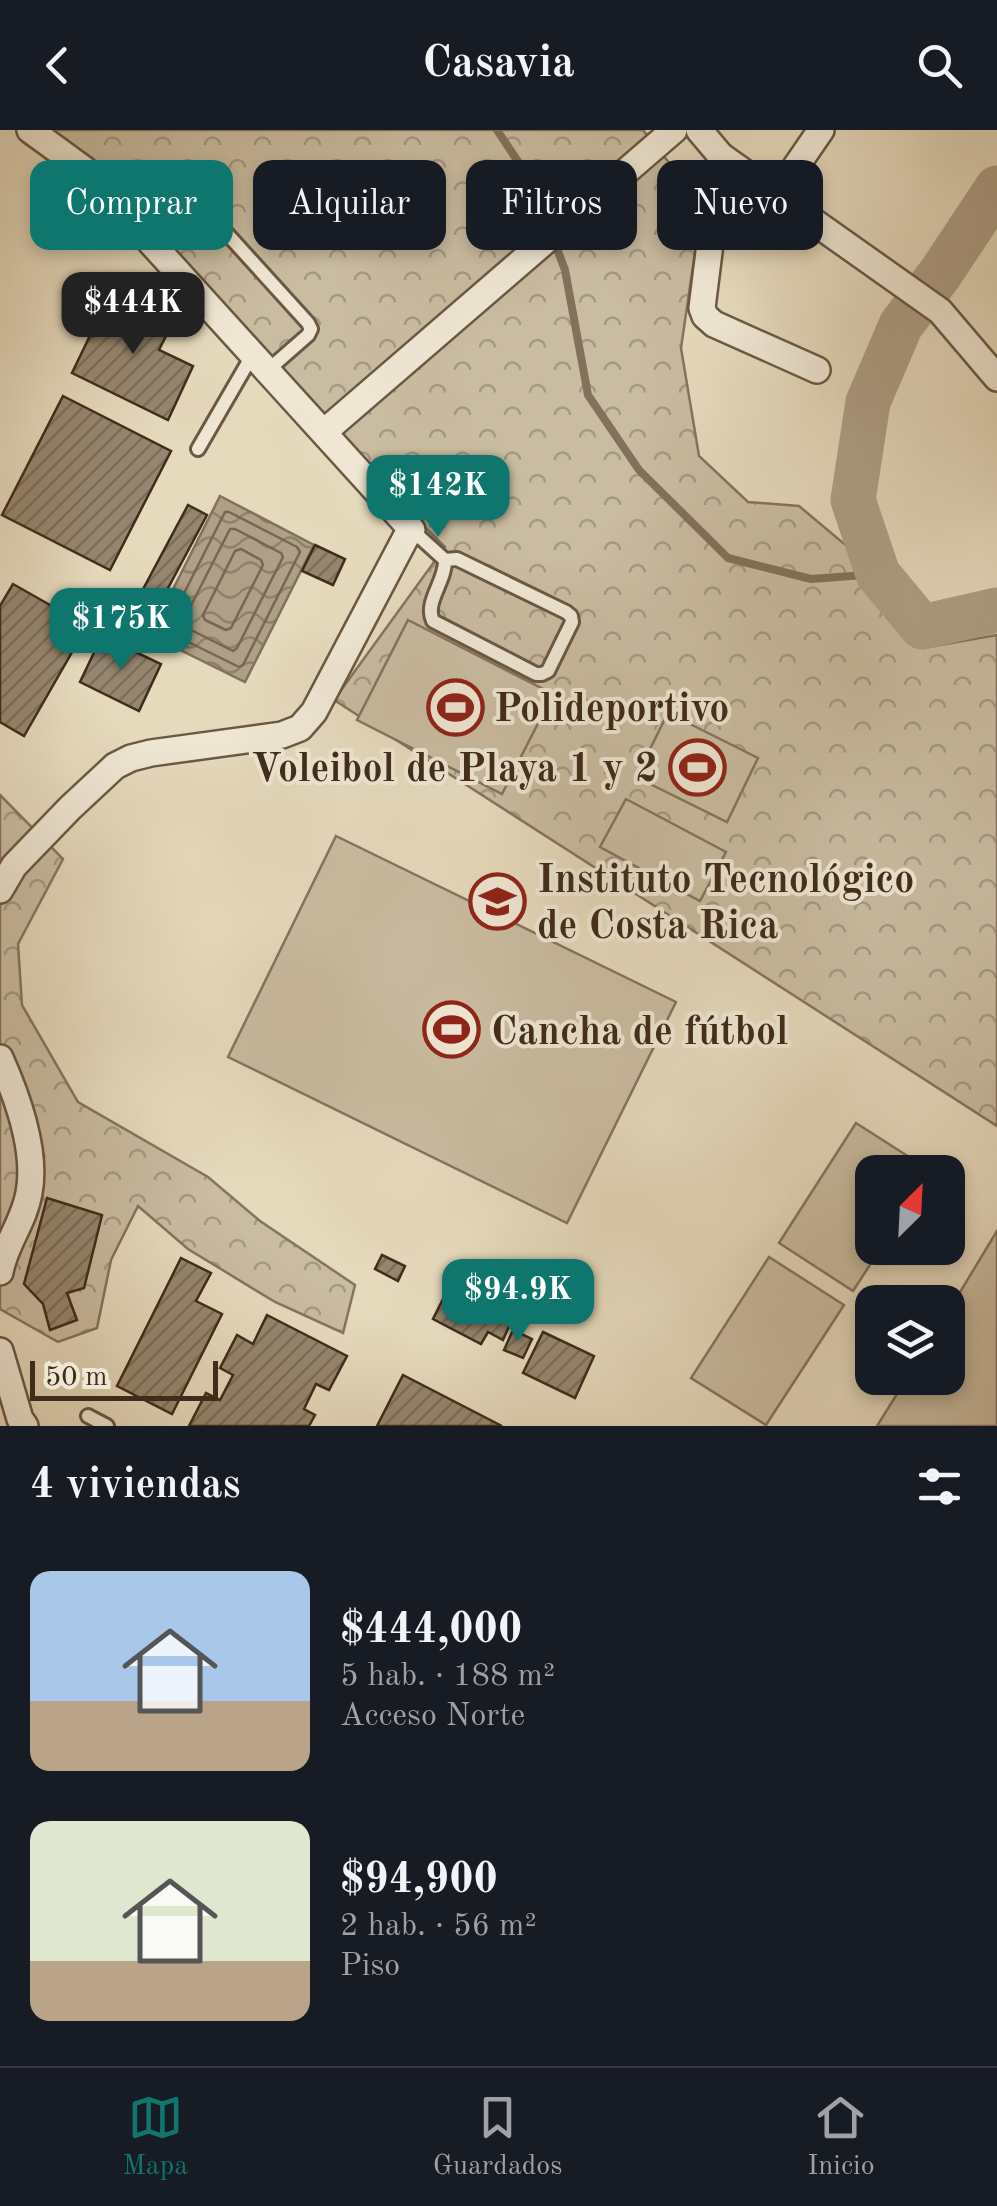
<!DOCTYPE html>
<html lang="es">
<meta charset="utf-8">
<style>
body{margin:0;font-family:"Old Standard TT",serif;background:#20242c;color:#f1f3f6;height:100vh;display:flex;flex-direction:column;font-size:38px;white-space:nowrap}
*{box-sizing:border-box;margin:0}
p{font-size:32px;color:#9ea1a6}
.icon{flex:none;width:55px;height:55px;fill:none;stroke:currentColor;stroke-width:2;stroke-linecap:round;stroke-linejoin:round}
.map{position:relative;height:1296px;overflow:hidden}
.sheet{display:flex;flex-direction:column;background:#171b24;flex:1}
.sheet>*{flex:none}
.guide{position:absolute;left:30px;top:30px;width:938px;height:90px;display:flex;gap:20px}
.needle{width:65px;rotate:24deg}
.tools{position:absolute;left:855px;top:1025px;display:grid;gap:20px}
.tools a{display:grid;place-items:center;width:110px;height:110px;border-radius:20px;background:#171b24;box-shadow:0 5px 15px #0003;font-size:50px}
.scale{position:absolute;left:30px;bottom:25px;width:188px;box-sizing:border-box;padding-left:10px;border:5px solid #402c1a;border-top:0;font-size:28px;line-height:35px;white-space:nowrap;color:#402c1a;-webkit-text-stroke:8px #efe7d4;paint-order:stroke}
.price{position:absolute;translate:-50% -85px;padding:0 22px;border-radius:20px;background:#0f766e;color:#fff;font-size:32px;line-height:65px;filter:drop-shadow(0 2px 5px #0008)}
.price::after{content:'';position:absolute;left:50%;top:60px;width:30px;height:22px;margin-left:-15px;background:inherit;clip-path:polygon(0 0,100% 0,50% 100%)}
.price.current{background:#222;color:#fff}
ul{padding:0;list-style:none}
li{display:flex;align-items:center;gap:30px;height:250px;padding:0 30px}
li span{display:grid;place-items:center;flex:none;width:280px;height:200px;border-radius:20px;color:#555}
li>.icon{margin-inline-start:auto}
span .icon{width:120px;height:120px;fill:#fffc;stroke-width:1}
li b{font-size:42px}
h2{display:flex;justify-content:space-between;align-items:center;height:120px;padding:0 30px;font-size:42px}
.tag{padding:0 35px;border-radius:20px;background:#171b24;box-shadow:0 5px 15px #0003;font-size:35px;line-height:90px}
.tag.current{background:#0f766e;color:#fff}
header{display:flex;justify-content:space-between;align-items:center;height:130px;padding:0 30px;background:#171b24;font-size:45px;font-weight:700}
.tabs{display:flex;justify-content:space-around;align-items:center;height:140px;border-top:2px solid #363941;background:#171b24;font-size:28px;color:#9ea1a6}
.tabs a{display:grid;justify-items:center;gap:5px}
.tabs .current{color:#0f766e}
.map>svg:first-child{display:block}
.park{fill:url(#park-crowns);stroke:#85745e;stroke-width:2.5}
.pitch{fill:#cabca1;stroke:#85745e;stroke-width:2.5}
.water{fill:url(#water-waves);stroke:#82715b;stroke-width:2.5}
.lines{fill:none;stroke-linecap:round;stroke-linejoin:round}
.shore{stroke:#776650;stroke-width:2.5}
.stream{stroke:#82715b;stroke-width:8}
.river{stroke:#ae9f86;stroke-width:45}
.building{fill:url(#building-hatch);stroke:#402c1a;stroke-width:2.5}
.service-casing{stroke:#6a5843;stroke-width:18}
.minor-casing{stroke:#6a5843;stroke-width:30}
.service{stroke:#efe7d4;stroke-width:12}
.minor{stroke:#efe7d4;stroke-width:25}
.labels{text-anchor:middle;stroke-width:8;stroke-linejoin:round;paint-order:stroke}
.poi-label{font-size:40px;font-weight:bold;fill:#402c1a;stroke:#efe7d4;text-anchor:start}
</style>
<header><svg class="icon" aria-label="back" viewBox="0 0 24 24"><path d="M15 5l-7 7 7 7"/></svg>Casavia<svg class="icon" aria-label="search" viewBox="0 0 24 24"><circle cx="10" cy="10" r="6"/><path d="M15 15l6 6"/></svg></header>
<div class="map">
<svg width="997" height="1296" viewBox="0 0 997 1296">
<defs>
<pattern id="park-crowns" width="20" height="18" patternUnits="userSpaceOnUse" patternTransform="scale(2.5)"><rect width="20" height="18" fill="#cabca1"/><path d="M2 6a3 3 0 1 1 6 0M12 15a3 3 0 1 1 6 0" fill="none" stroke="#a59982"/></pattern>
<pattern id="water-waves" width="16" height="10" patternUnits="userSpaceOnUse" patternTransform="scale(2.5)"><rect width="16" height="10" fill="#ae9f86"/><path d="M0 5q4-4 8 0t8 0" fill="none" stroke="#8f826d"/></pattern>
<pattern id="building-hatch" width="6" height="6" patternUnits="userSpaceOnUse" patternTransform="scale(2.5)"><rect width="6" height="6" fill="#96866f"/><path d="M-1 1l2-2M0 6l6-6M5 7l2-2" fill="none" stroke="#7c6e5a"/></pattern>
</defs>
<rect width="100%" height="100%" fill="#e6dabd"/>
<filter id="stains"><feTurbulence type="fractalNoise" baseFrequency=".002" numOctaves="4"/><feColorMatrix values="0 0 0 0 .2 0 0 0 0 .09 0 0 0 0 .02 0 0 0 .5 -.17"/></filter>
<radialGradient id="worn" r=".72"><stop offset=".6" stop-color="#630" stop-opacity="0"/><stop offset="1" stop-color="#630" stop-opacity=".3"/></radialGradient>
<!-- park -->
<g class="park">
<path d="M 34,0 L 643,0 L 702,74 L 681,218 L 699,326 L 748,372 L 799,376 L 848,417 L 897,496 L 929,517 L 997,505 L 997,996 L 334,570 L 445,417 L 274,247 Z"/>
<path d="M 0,665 L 63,729 L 18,814 L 22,875 L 78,972 L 208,1047 L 260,1091 L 355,1155 L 343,1203 L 275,1172 L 188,1119 L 138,1076 L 111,1130 L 97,1198 L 58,1212 L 0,1179 Z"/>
</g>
<!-- pitch -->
<g class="pitch">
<path d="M 408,490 L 553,564 L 502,664 L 357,590 Z"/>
<path d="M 668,583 L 758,628 L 727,692 L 636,647 Z"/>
<path d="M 626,669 L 726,722 L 700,771 L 600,717 Z"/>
<path d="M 336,706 L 676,872 L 567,1093 L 228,927 Z"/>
<path d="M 856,993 L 931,1041 L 872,1042 L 872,1118 L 881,1118 L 853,1161 L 779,1113 Z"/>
<path d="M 997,1101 L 997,1296 L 877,1296 L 907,1248 L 948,1248 L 948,1182 Z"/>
<path d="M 769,1127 L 844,1175 L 766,1295 L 691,1248 Z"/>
</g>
<!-- water -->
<path class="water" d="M 220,366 L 314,415 L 245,552 L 150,505 Z"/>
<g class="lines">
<!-- shore -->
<g class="shore">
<path d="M 225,382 L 229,382 L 297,417 L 300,422 L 243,535 L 239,537 L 168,502 L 166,499 Z"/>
<path d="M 230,399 L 235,399 L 281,423 L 283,427 L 237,518 L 233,521 L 185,497 L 182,493 Z"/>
<path d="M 241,419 L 261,430 L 263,435 L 231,498 L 226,500 L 205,490 L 203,485 L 235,421 Z"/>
</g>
<!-- stream -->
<path class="stream" d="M 497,0 L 533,54 L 565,140 L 588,265 L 639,340 L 728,428 L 811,449 L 878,444"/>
<!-- river -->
<path class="river" d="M 997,58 L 940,144 L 901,195 L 868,272 L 853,370 L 878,444 L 922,497 L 997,480"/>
</g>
<!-- building -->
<g class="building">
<path d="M 112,160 L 174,190 L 159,220 L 193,236 L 168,290 L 72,243 Z"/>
<path d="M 63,266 L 171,321 L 110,440 L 2,385 Z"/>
<path d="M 188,375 L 207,385 L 152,488 L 133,478 Z"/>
<path d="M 315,415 L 345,429 L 333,455 L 302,441 Z"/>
<path d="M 13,454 L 87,496 L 24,606 L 0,592 L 0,476 Z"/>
<path d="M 102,506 L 161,534 L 139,581 L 80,552 Z"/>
<path d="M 47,1068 L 102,1085 L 84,1158 L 67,1163 L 77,1190 L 50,1200 L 43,1174 L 24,1154 Z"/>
<path d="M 382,1125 L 405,1136 L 398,1151 L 375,1139 Z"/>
<path d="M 181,1128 L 211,1143 L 196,1171 L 222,1184 L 172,1284 L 117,1256 Z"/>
<path d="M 444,1167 L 491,1192 L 495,1186 L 510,1194 L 503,1210 L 488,1202 L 481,1214 L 433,1189 Z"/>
<path d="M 267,1185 L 347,1226 L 329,1260 L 316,1254 L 304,1279 L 315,1285 L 309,1296 L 189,1296 L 206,1263 L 220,1270 L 233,1245 L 220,1238 L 237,1205 L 253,1214 Z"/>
<path d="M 513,1200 L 532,1209 L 523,1228 L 504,1220 Z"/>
<path d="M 543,1202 L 594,1226 L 575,1268 L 523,1243 Z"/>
<path d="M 403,1245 L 502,1296 L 377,1296 Z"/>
</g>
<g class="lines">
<defs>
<g id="service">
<path d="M 148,109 L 187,75 L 194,73 L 201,75 L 308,193 L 311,199 L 308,205 L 268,240"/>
<path d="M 198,319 L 253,224"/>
<path d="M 412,400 L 445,430 L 457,429 L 566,482 L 571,486 L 572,492 L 548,541 L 542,544 L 536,544 L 433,491 C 424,472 446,451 445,430"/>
<path d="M 88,1286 L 107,1296"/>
</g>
<g id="minor">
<path d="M 699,0 L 721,26 L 940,181 L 997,248"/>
<path d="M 721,26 L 702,178 L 705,186 L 714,194 L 817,240"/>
<path d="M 777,64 L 821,0"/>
<path d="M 324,302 L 674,0"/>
<path d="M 0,760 L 14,736 L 70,678 L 115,636 L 131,628 L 151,623 L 282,605 L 300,598 L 314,582 L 406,407 L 412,400 L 85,40 L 30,0"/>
<path d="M 0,928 C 17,966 37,1021 29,1063 C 24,1092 5,1114 0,1142"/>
<path d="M 0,1221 L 20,1289 L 25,1296"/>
</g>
</defs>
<!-- service casing -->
<use href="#service" class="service-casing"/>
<!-- minor casing -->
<use href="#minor" class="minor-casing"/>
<!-- service -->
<use href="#service" class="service"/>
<!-- minor -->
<use href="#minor" class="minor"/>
</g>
<!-- icons -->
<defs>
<symbol id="stadium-ring" viewBox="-11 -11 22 22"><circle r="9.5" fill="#efe7d4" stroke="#8f2418" stroke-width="1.5"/><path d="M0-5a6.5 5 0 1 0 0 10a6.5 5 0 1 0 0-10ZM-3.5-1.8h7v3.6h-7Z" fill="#8f2418"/></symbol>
<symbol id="university-ring" viewBox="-11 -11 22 22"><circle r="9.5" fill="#efe7d4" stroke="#8f2418" stroke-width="1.5"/><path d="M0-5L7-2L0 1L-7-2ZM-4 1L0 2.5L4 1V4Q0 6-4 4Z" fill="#8f2418"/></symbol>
</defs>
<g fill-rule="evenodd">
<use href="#stadium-ring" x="424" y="546" width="63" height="63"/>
<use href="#stadium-ring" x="666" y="606" width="63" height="63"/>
<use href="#university-ring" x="466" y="740" width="63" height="63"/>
<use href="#stadium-ring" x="420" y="868" width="63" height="63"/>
</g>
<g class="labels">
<!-- poi labels -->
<g class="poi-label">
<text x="494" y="591">Polideportivo</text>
<text x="658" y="651" text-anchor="end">Voleibol de Playa 1 y 2</text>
<text x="537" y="762">Instituto Tecnológico<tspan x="537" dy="46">de Costa Rica</tspan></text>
<text x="491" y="914">Cancha de fútbol</text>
</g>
</g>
<rect width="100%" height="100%" filter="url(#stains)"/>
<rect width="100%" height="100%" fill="url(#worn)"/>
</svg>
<div class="tools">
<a><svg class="needle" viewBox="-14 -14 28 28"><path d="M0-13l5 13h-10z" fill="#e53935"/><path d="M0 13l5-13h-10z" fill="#9ea1a6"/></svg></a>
<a><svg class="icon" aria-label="layers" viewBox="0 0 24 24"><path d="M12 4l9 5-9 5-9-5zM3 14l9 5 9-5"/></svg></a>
</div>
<div class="scale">50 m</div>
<b class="price current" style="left:133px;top:227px">$444K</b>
<b class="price" style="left:438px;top:410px">$142K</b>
<b class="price" style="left:121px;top:543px">$175K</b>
<b class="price" style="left:518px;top:1214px">$94.9K</b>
<div class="guide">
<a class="tag current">Comprar</a>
<a class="tag">Alquilar</a>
<a class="tag">Filtros</a>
<a class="tag">Nuevo</a>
</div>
</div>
<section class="sheet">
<h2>4 viviendas<svg class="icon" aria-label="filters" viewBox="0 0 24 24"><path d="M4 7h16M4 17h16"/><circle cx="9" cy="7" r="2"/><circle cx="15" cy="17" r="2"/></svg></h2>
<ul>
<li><span style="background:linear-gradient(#a9c7e8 65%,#b9a48a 0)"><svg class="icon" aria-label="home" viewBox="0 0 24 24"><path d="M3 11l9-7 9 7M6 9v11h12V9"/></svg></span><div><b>$444,000</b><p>5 hab. · 188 m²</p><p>Acceso Norte</p></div></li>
<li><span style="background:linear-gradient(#dfe7d0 70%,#b9a48a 0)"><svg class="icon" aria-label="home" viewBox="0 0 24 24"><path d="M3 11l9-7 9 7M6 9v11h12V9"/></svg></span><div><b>$94,900</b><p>2 hab. · 56 m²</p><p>Piso</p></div></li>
</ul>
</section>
<nav class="tabs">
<a class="current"><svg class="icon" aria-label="map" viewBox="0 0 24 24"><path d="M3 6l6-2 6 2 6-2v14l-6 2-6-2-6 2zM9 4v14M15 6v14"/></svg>Mapa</a>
<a><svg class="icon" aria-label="saved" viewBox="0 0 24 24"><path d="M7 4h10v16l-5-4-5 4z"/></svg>Guardados</a>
<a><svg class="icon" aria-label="home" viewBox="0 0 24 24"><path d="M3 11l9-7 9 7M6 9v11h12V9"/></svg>Inicio</a>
</nav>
